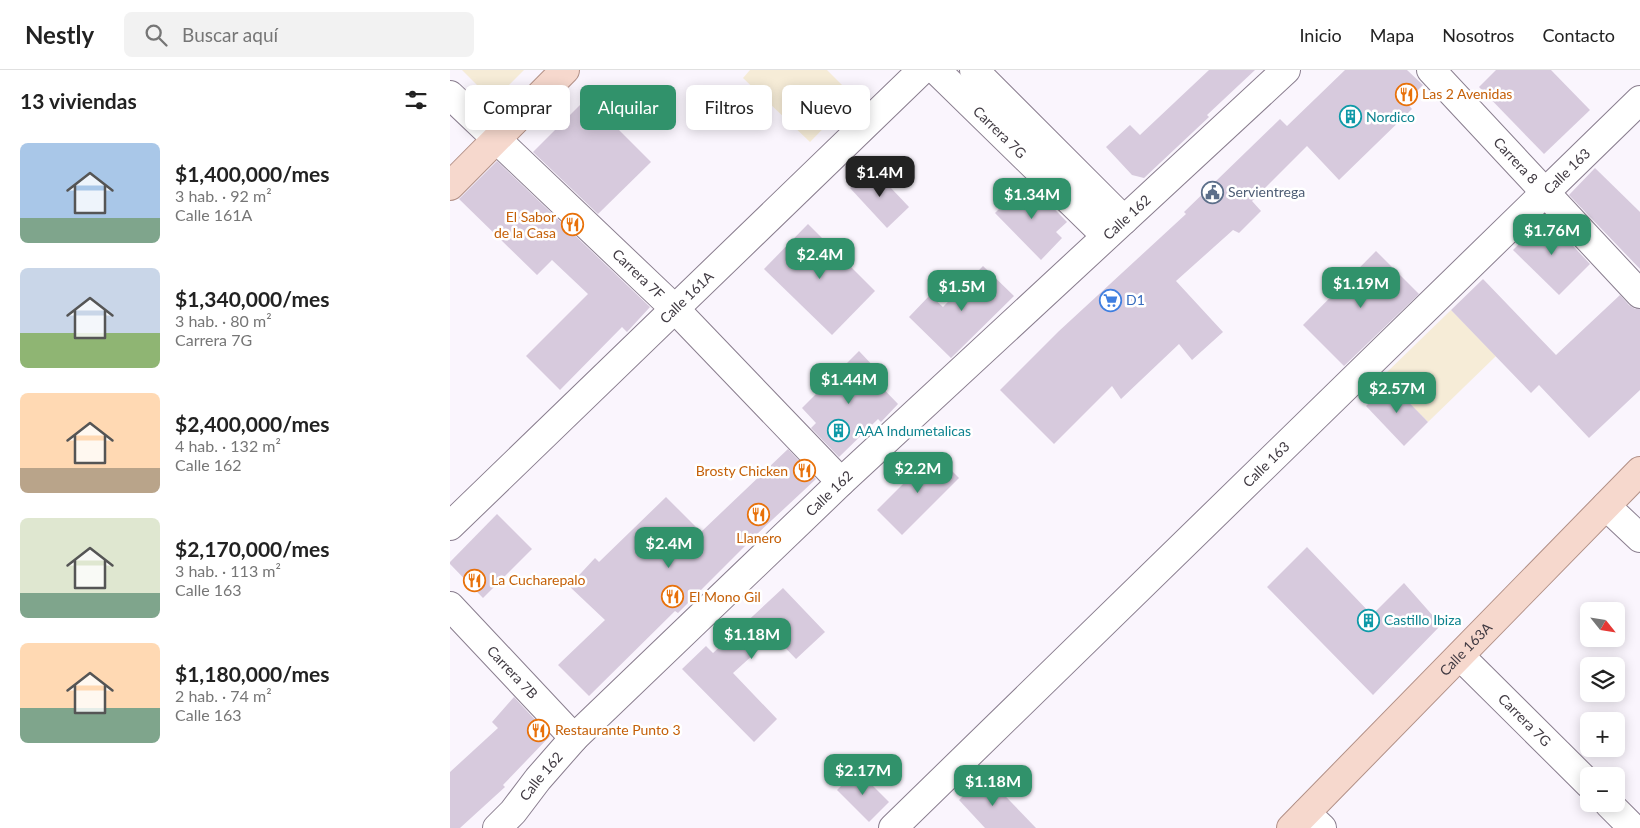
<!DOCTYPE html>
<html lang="es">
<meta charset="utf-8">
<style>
body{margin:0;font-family:Lato,sans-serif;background:#f2f2f2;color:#222;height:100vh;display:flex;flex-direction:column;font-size:19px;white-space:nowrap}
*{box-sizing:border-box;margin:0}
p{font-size:16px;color:#767676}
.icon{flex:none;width:28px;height:28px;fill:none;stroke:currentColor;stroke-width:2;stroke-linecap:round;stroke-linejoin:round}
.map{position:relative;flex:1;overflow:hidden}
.panel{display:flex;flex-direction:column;background:#fff;width:450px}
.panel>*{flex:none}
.top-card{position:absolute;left:15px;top:15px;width:475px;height:45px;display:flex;gap:10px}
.needle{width:32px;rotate:120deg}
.fabs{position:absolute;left:1130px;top:532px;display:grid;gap:10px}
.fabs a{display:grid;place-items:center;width:45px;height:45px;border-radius:8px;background:#fff;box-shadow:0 2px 12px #0003;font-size:25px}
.price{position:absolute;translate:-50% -42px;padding:0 11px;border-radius:10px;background:#31926b;color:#fff;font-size:16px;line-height:32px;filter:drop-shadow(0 1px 2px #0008)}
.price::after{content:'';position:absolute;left:50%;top:30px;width:15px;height:11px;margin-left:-8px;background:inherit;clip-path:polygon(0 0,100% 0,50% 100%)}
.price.selected{background:#222;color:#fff}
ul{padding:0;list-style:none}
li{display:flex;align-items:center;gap:15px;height:125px;padding:0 20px}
li span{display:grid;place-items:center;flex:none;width:140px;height:100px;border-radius:8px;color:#555}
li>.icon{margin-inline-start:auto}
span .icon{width:60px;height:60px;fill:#fffc;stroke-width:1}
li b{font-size:21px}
h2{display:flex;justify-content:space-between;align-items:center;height:60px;padding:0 20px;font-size:21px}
.pill{padding:0 18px;border-radius:8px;background:#fff;box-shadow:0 2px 12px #0003;font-size:18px;line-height:45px}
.pill.selected{background:#31926b;color:#fff}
header{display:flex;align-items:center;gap:30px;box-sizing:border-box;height:70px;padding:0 25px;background:#fff;border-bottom:1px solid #e0e0e0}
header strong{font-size:24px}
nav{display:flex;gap:28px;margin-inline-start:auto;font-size:18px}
.search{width:350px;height:45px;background:#f2f2f2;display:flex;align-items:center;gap:12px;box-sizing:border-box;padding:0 18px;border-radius:8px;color:#767676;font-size:19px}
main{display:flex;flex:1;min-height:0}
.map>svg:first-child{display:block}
.education{fill:#f6ecd7}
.building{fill:#d7cadd}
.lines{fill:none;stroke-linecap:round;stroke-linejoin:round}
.minor-casing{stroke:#897d8e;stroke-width:30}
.major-casing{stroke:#b29087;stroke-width:30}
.minor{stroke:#fff;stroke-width:28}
.major{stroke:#f6d8cd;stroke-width:28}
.labels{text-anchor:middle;stroke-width:5;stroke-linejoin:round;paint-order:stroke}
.food-label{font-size:14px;fill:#c56008;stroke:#fff;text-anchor:start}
.culture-label{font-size:14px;fill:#0d838f;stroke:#fff;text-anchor:start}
.street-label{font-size:14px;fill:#403a42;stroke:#fff}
.service-label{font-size:14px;fill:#4e5e75;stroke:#fff;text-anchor:start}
.shop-label{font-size:14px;fill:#366cbe;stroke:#fff;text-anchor:start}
</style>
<header>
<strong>Nestly</strong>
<div class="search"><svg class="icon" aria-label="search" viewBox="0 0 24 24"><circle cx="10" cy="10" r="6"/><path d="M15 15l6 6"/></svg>Buscar aquí</div>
<nav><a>Inicio</a><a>Mapa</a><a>Nosotros</a><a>Contacto</a></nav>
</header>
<main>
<section class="panel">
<h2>13 viviendas<svg class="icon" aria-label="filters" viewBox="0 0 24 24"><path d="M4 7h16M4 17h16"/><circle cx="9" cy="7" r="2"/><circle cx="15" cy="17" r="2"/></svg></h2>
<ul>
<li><span style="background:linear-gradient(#a9c7e8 75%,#7fa58c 0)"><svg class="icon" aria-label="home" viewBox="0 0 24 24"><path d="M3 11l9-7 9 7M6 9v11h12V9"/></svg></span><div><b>$1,400,000/mes</b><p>3 hab. · 92 m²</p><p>Calle 161A</p></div></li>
<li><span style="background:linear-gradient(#c9d6e8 65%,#8fb573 0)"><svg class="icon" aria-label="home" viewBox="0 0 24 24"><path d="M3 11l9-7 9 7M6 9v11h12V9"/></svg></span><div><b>$1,340,000/mes</b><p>3 hab. · 80 m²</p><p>Carrera 7G</p></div></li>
<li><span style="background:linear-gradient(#ffd9b3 75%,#b9a48a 0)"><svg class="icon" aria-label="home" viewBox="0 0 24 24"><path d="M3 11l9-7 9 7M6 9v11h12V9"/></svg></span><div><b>$2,400,000/mes</b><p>4 hab. · 132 m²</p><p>Calle 162</p></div></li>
<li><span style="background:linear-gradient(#dfe7d0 75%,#7fa58c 0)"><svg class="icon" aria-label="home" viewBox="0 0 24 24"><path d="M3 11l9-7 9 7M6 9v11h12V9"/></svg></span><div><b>$2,170,000/mes</b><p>3 hab. · 113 m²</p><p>Calle 163</p></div></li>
<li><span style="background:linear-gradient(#ffd9b3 65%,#7fa58c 0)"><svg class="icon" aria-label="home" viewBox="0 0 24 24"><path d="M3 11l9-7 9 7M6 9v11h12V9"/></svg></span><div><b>$1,180,000/mes</b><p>2 hab. · 74 m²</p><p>Calle 163</p></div></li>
</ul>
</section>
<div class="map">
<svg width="1190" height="758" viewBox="0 0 1190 758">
<rect width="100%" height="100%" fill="#faf5fd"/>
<!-- education -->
<g class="education">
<path d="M 12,0 L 74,0 L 43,31 Z"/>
<path d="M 300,0 L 377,0 L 404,27 L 360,72 L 293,8 Z"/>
<path d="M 1001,240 L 1046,286 L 978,352 L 933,306 Z"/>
</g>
<!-- building -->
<g class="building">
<path d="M 759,0 L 805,0 L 757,45 L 759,47 L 694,108 L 682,105 L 656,77 L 680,55 L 690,65 Z"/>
<path d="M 895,0 L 957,0 L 973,15 L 956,32 L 962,39 L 889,110 L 857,76 L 802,131 L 811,141 L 789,163 L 783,160 L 726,211 L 773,262 L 742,290 L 729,274 L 671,329 L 662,316 L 604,374 L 550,320 L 609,261 L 736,144 L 734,142 L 830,49 L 837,56 Z"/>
<path d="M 1046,0 L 1101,0 L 1140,40 L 1094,84 L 1029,17 Z"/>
<path d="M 137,28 L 201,92 L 148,144 L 83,82 Z"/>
<path d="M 47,91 L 200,237 L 177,262 L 172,257 L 110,320 L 76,286 L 138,224 L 102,190 L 87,205 L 9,129 Z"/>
<path d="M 422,98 L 459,137 L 437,158 L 400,118 Z"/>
<path d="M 1145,98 L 1190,142 L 1190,199 L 1119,125 Z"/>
<path d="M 577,111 L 617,152 L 606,162 L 612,168 L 591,190 L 545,143 Z"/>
<path d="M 1096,147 L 1140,194 L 1109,225 L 1063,180 Z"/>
<path d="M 358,154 L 425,221 L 382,265 L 314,199 Z"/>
<path d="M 926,181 L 969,224 L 894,296 L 853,255 Z"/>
<path d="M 533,196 L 564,226 L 501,288 L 459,247 L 480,225 L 493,237 Z"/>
<path d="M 1033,209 L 1106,285 L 1170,225 L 1179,235 L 1185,239 L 1190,239 L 1190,320 L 1139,368 L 1089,315 L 1081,323 L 1001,240 Z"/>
<path d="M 409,281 L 426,299 L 420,305 L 448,334 L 431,352 L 428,349 L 389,387 L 361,358 L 366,353 L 352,338 Z"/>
<path d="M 940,313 L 978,352 L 954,376 L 916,336 Z"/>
<path d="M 338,379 L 366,409 L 307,464 L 228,543 L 225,541 L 139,626 L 108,595 L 155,550 L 119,516 L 145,488 L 149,492 L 216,427 L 251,462 Z"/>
<path d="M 484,383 L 509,408 L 452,465 L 427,440 Z"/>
<path d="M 47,444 L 82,479 L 33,528 L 0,494 L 0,492 Z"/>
<path d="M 857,477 L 922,545 L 954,513 L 991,555 L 923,625 L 817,517 Z"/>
<path d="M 333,518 L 375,562 L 346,589 L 324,566 L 283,603 L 327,649 L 304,672 L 232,599 L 256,576 L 263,583 Z"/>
<path d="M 64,627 L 100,666 L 53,715 L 55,717 L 10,758 L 0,758 L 0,702 L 48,658 L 42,652 Z"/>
<path d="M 407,700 L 439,732 L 419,752 L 387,720 Z"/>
<path d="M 535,705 L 586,758 L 535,758 L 509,730 Z"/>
</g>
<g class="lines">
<defs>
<g id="minor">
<path id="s1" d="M 486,0 L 656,166"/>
<path d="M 524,0 L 674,150"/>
<path id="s2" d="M 981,0 L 1190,224"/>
<path id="s3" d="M 0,25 L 225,239 L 391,412"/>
<path d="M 1156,436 L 1190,468"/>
<path id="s4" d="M 0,456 L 472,0"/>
<path id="s5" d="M 0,536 L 124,668"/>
<path id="s6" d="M 1010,586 L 1139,714"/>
<path d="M 1159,734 L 1183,758"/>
<path d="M 856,743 L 872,758"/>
<path id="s7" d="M 47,758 L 63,742 L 88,709 L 124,668 L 391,412 L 836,0"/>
<path id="s8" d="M 443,758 L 1190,30"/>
</g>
<g id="major">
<path d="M 0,116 L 115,0"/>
<path id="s9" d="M 841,758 L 1190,401"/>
</g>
</defs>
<!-- minor casing -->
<use href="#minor" class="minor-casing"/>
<!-- major casing -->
<use href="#major" class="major-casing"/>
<!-- minor -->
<use href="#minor" class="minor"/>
<!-- major -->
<use href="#major" class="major"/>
</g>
<!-- icons -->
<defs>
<symbol id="restaurant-ring" viewBox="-11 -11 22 22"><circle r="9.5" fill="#fff" stroke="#e8710a" stroke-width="1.5"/><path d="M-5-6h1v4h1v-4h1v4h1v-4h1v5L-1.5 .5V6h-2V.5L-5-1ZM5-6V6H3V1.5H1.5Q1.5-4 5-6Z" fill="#e8710a"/></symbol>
<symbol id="building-ring" viewBox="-11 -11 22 22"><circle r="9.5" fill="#fff" stroke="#0f9aa8" stroke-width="1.5"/><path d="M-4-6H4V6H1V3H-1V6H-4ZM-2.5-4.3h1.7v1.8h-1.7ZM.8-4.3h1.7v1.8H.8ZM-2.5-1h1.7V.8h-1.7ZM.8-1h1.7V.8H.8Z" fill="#0f9aa8"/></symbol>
<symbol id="civic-ring" viewBox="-11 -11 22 22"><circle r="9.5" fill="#fff" stroke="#5c6f8a" stroke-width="1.5"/><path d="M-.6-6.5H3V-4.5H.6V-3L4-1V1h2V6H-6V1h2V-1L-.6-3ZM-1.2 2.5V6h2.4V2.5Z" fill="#5c6f8a"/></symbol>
<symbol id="supermarket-ring" viewBox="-11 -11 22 22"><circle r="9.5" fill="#fff" stroke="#3f7fe0" stroke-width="1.5"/><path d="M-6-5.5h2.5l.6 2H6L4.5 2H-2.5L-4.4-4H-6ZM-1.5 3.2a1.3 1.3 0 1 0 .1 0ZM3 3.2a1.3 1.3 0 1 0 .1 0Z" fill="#3f7fe0"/></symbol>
</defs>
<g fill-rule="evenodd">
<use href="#restaurant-ring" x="944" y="12" width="25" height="25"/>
<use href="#building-ring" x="888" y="34" width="25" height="25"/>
<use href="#civic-ring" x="750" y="110" width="25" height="25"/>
<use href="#restaurant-ring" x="110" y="142" width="25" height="25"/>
<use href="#supermarket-ring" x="648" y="218" width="25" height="25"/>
<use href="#building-ring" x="376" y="348" width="25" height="25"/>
<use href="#restaurant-ring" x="342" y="388" width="25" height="25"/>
<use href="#restaurant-ring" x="296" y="432" width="25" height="25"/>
<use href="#restaurant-ring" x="12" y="498" width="25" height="25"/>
<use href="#restaurant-ring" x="210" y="514" width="25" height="25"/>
<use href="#building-ring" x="906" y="538" width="25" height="25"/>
<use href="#restaurant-ring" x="76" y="648" width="25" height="25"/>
</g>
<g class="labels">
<!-- food labels -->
<g class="food-label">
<text x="972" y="29">Las 2 Avenidas</text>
<text x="106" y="152" text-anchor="end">El Sabor<tspan x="106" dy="16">de la Casa</tspan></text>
<text x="338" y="406" text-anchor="end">Brosty Chicken</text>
<text x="309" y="473" text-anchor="middle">Llanero</text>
<text x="41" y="515">La Cucharepalo</text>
<text x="239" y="532">El Mono Gil</text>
<text x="105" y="665">Restaurante Punto 3</text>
</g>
<!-- culture labels -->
<g class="culture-label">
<text x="916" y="52">Nordico</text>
<text x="405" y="366">AAA Indumetalicas</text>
<text x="934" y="555">Castillo Ibiza</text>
</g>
<!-- street labels -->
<g class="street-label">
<text dy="5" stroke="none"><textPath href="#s1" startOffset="89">Carrera 7G</textPath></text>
<text dy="5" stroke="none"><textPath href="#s2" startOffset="124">Carrera 8</textPath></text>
<text dy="5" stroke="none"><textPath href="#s8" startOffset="941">Calle 163</textPath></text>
<text dy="5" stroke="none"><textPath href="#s7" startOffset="878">Calle 162</textPath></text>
<text dy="5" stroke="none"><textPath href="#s3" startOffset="260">Carrera 7F</textPath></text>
<text dy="5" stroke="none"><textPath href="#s4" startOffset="329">Calle 161A</textPath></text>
<text dy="5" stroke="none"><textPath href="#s8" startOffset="521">Calle 163</textPath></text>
<text dy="5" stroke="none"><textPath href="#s7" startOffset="472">Calle 162</textPath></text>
<text dy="5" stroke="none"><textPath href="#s9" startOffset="250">Calle 163A</textPath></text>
<text dy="5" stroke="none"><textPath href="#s5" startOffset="91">Carrera 7B</textPath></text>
<text dy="5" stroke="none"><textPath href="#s6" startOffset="91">Carrera 7G</textPath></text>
<text dy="5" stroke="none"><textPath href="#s7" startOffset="68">Calle 162</textPath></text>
</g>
<!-- service labels -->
<g class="service-label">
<text x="778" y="127">Servientrega</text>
</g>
<!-- shop labels -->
<g class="shop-label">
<text x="676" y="235">D1</text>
</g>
</g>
</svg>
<div class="fabs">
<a><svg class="needle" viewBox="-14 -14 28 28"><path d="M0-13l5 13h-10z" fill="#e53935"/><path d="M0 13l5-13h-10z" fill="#767676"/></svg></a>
<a><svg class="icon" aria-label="layers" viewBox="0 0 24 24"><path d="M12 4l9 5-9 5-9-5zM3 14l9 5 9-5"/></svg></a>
<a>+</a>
<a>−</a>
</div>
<b class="price selected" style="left:430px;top:128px">$1.4M</b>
<b class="price" style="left:582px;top:150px">$1.34M</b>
<b class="price" style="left:1102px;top:186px">$1.76M</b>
<b class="price" style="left:370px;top:210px">$2.4M</b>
<b class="price" style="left:911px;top:239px">$1.19M</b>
<b class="price" style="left:512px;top:242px">$1.5M</b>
<b class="price" style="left:399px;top:335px">$1.44M</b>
<b class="price" style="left:947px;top:344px">$2.57M</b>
<b class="price" style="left:468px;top:424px">$2.2M</b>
<b class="price" style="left:219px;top:499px">$2.4M</b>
<b class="price" style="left:302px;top:590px">$1.18M</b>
<b class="price" style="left:413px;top:726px">$2.17M</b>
<b class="price" style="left:543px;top:737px">$1.18M</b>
<div class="top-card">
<a class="pill">Comprar</a>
<a class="pill selected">Alquilar</a>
<a class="pill">Filtros</a>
<a class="pill">Nuevo</a>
</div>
</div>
</main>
